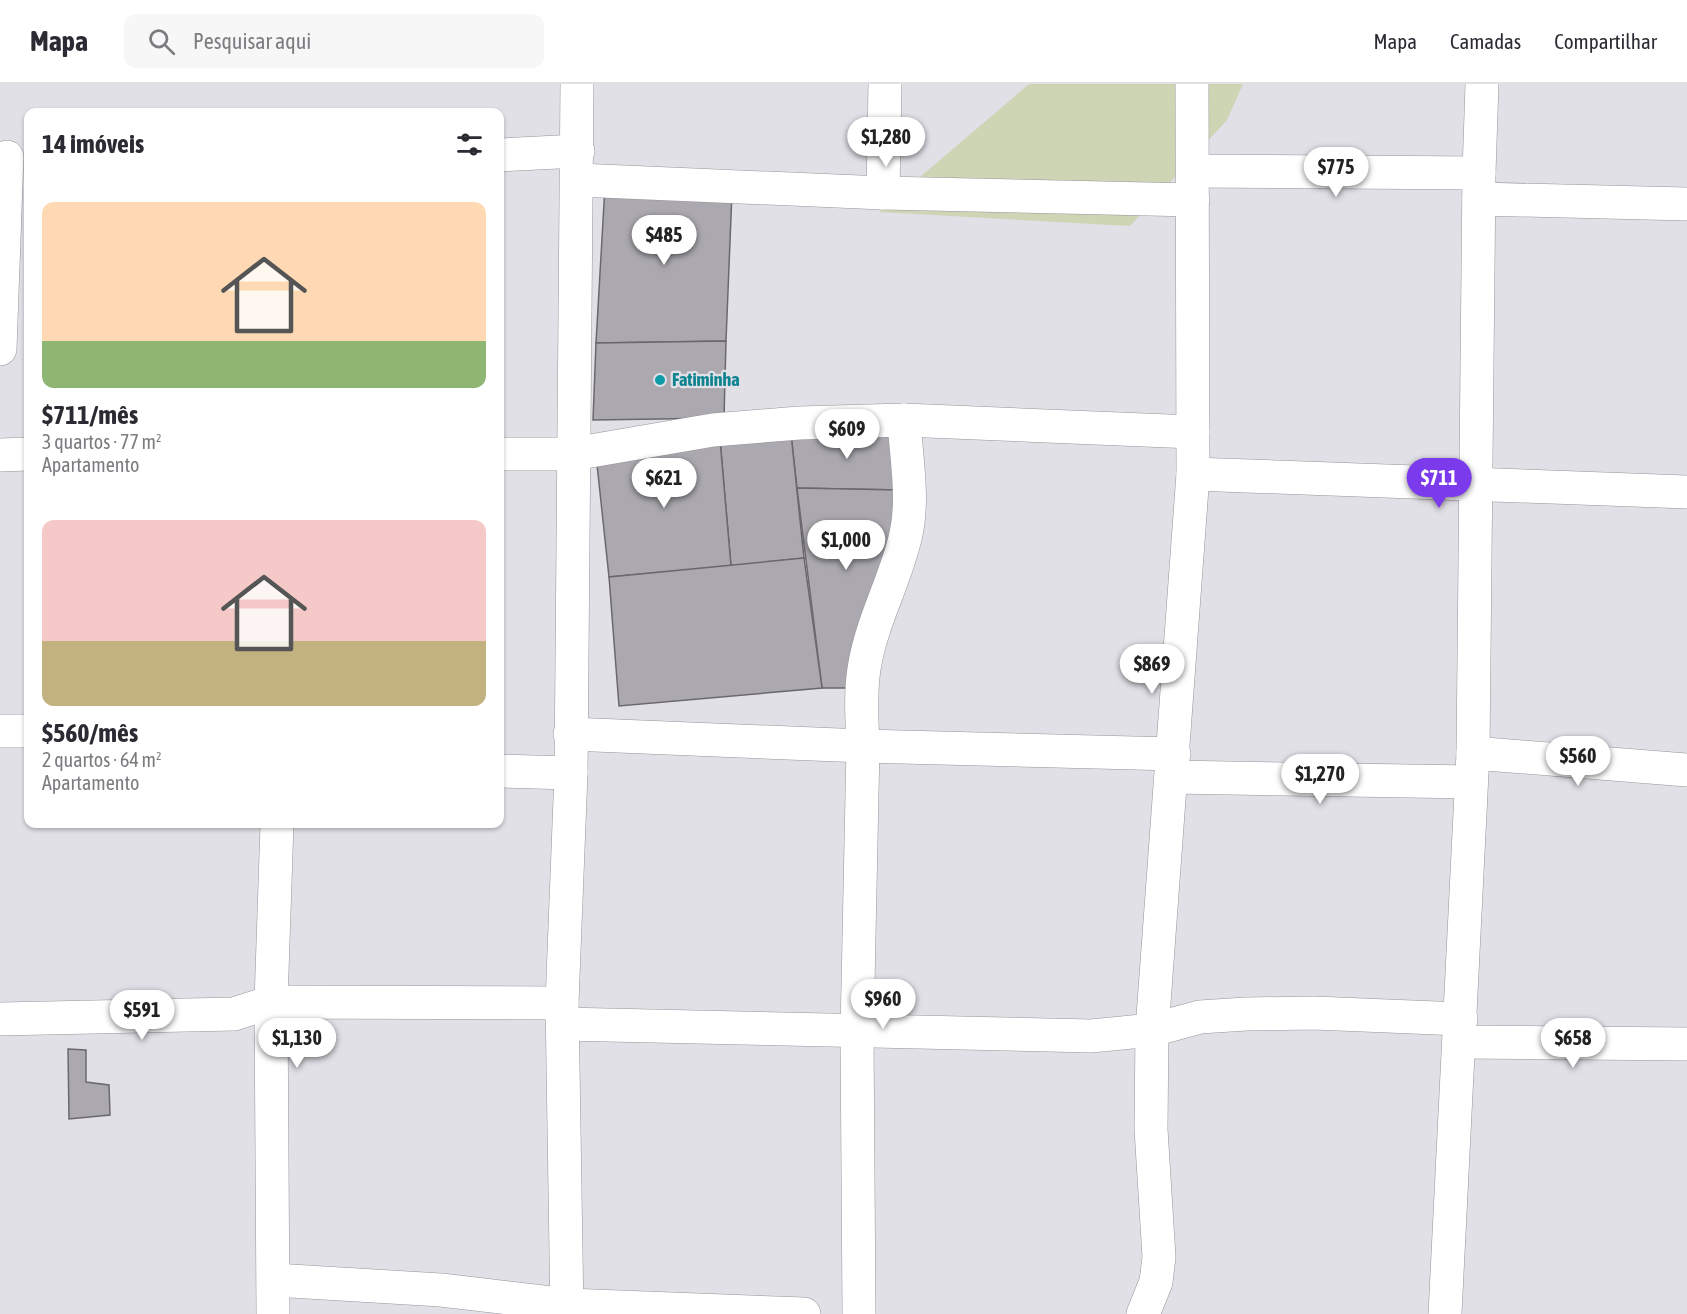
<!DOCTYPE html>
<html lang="pt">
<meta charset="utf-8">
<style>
body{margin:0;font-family:"Asap Condensed",sans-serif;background:#f7f7f7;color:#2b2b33;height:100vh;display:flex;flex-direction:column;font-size:22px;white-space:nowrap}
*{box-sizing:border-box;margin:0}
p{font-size:20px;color:#7c7c81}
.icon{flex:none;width:33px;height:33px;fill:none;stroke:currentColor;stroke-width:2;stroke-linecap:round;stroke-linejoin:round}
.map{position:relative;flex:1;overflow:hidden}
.sheet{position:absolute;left:24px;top:24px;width:480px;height:720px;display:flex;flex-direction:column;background:#fff;border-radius:12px;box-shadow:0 2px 4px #0004}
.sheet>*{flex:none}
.price{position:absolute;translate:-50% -51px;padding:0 14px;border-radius:21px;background:#fff;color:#222;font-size:20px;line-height:39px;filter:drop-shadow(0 2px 3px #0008)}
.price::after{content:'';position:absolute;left:50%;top:36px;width:18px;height:14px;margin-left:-9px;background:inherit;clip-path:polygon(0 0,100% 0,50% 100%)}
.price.current{background:#7c3aed;color:#fff}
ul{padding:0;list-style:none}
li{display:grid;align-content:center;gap:12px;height:318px;padding:0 18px}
li span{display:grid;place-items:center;height:186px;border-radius:12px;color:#555}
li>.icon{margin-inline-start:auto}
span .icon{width:108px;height:108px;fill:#fffc;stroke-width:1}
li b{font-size:26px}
h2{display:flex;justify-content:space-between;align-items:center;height:72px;padding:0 18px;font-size:26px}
header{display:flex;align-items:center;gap:36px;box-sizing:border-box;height:84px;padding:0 30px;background:#fff;border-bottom:2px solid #e1e1e2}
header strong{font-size:28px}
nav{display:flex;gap:33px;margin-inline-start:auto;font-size:21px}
.search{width:420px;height:54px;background:#f7f7f7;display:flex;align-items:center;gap:15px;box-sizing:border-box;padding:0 21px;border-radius:12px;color:#7c7c81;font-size:22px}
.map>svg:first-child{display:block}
.green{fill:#ced5b4}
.building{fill:#aba9af;stroke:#6a686e;stroke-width:1.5}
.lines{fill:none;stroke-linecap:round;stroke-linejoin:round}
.minor-casing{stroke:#96949b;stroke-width:34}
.minor{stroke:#fff;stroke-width:33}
.culture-dot{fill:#0f9aa8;stroke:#e2e0e7;stroke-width:2}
.labels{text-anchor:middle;stroke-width:4.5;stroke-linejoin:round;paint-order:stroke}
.culture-label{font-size:18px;font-weight:bold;fill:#0d838f;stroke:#e2e0e7;text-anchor:start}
</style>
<header>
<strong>Mapa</strong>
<div class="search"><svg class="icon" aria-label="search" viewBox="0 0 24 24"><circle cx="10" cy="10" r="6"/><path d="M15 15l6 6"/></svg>Pesquisar aqui</div>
<nav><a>Mapa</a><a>Camadas</a><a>Compartilhar</a></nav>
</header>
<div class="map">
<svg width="1687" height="1230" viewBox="0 0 1687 1230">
<rect width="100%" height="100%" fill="#e2e0e7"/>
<!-- green -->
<path class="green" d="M 1029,0 L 1243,0 L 1227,36 L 1130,142 L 879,128 Z"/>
<!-- building -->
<g class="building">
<path d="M 605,102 L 732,108 L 726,257 L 596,259 Z"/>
<path d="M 726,257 L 724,334 L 593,336 L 596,259 Z"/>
<path d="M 895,345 L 899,406 L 797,404 L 791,350 Z"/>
<path d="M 791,350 L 804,474 L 731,482 L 720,356 Z"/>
<path d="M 720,356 L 731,482 L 609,493 L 596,371 Z"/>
<path d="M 797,404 L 899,406 L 896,456 L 853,604 L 822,604 Z"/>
<path d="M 804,474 L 822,604 L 619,622 L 609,493 Z"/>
<path d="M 68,965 L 86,966 L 86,998 L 109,1001 L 110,1031 L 69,1035 Z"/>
</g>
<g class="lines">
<defs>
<g id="minor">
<path d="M 500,71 L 578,67"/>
<path d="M 1194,87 L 1479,89"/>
<path d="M 578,96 L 883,109 L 1193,116"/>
<path d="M 883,109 L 885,0"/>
<path d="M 1479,115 L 1687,120"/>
<path d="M 0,265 L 7,73"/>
<path d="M 500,370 L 573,370 L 713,346 L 799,339 L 904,336 L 1193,348"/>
<path d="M 0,371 L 28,370"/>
<path d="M 1193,390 L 1687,408"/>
<path d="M 0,647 L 28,647"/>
<path d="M 570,650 L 863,662 L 1174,670"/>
<path d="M 1473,669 L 1687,686"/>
<path d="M 500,687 L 571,689"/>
<path d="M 1171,693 L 1470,698"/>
<path d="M 0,935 L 234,930 L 271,918 L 562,919"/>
<path d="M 563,940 L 1091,952 L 1152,946 L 1200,933 L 1246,930 L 1314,929 L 1461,935"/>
<path d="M 1460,958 L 1687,960"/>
<path d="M 274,1196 L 441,1206 L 568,1221 L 804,1230"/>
<path d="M 273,1230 L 271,918 L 277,740"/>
<path d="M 567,1230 L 562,919 L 571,689 L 577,0"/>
<path d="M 859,1230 L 857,949 L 863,662 C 862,637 860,610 864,585 C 871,538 896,496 906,450 C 914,414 906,372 904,336"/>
<path d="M 1143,1230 L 1156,1198 L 1159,1173 L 1151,1045 L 1152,946 L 1193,390 L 1192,0"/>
<path d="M 1445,1230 L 1473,669 L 1479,89 L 1482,0"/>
</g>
</defs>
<!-- minor casing -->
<use href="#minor" class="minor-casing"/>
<!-- minor -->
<use href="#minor" class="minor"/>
</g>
<!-- markers -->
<circle class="culture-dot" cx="660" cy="296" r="6"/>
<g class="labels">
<!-- culture labels -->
<g class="culture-label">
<text x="672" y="302">Fatiminha</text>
</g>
</g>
</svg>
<b class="price" style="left:886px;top:84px">$1,280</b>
<b class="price" style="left:1336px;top:114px">$775</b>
<b class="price" style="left:664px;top:182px">$485</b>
<b class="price" style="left:847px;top:376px">$609</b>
<b class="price" style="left:664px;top:425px">$621</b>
<b class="price current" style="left:1439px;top:425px">$711</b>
<b class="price" style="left:846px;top:487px">$1,000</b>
<b class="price" style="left:1152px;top:611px">$869</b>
<b class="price" style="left:1578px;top:703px">$560</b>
<b class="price" style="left:1320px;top:721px">$1,270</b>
<b class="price" style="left:883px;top:946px">$960</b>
<b class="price" style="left:142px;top:957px">$591</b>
<b class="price" style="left:297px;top:985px">$1,130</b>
<b class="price" style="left:1573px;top:985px">$658</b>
<section class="sheet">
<h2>14 imóveis<svg class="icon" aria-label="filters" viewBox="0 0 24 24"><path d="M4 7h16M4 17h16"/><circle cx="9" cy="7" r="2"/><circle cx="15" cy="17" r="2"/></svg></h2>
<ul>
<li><span style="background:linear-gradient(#ffd9b3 75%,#8fb573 0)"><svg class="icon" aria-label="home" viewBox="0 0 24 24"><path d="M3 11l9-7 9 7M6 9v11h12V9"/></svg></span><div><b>$711/mês</b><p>3 quartos · 77 m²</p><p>Apartamento</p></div></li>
<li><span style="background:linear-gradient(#f6c9c9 65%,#c2b280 0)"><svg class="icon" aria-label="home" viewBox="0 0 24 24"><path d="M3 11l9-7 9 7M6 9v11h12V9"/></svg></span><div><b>$560/mês</b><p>2 quartos · 64 m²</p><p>Apartamento</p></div></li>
</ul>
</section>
</div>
